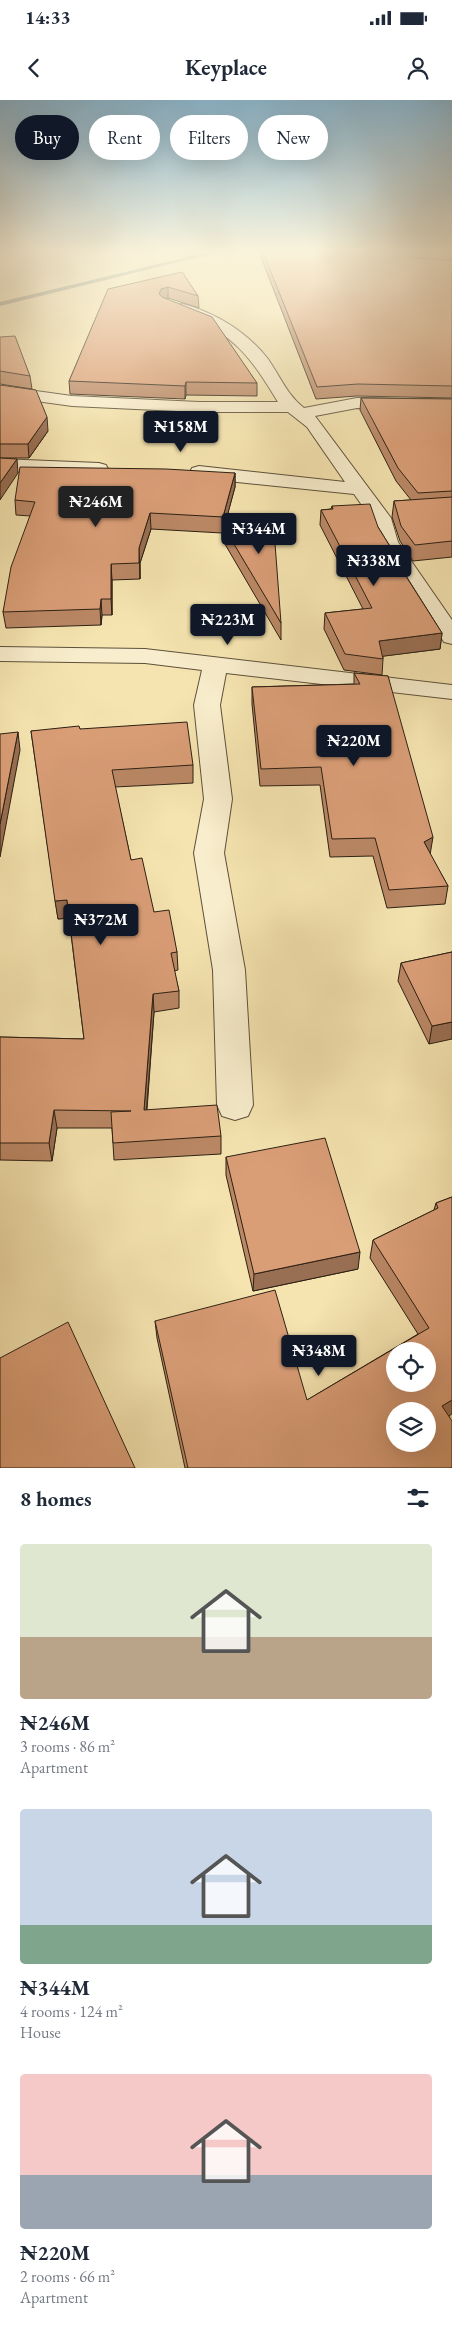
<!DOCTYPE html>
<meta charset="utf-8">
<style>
body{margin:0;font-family:"EB Garamond",serif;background:#f6f6f7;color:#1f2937;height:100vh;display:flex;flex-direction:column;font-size:19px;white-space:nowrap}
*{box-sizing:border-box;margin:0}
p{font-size:16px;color:#747a83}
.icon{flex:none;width:28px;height:28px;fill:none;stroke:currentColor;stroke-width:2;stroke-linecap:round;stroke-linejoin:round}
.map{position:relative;height:1368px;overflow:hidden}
.sheet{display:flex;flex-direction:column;background:#fff;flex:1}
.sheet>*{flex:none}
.banner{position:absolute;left:15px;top:15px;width:422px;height:45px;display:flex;gap:10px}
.controls{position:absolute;left:386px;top:1242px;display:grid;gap:10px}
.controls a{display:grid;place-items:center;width:50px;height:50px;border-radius:50%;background:#fff;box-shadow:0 5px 20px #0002;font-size:25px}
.price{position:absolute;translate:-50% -42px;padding:0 11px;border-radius:5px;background:#111827;color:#fff;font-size:16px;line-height:32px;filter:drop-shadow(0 1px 2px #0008)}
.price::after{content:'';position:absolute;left:50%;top:30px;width:15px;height:11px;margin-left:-8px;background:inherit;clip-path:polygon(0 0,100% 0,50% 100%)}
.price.selected{background:#222;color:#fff}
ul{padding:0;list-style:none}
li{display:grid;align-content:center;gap:10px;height:265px;padding:0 20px}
li span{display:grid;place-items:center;height:155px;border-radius:5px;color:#555}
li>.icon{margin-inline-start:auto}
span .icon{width:90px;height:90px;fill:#fffc;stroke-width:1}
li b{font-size:21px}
h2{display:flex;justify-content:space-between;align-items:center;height:60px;padding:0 20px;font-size:21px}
.pill{padding:0 18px;border-radius:22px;background:#fff;box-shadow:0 5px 20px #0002;font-size:18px;line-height:45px}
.pill.selected{background:#111827;color:#fff}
.status{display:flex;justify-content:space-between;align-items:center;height:35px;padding:0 25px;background:#fff;direction:ltr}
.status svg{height:14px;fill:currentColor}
header{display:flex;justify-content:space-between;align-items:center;height:65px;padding:0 20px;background:#fff;font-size:22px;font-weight:700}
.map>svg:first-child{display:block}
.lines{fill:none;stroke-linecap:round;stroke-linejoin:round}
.stream{fill:#707f72;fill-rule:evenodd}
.minor-casing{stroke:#5e513a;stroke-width:2}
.minor{fill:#f8edcc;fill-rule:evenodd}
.wall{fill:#b86;stroke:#2c2013}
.shaded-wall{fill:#996f53;stroke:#2c2013}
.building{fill:#da9e77;stroke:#2c2013;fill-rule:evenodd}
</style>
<div class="status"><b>14:33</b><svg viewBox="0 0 49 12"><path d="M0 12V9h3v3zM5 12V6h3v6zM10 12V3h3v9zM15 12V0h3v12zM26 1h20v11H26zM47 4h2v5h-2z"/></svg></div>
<header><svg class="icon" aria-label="back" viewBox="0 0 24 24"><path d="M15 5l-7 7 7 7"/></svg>Keyplace<svg class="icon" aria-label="person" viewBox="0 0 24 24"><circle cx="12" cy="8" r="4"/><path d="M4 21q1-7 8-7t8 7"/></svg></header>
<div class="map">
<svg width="452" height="1368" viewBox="0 0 452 1368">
<rect width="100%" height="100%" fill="#f5e4b0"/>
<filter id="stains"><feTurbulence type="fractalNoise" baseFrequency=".004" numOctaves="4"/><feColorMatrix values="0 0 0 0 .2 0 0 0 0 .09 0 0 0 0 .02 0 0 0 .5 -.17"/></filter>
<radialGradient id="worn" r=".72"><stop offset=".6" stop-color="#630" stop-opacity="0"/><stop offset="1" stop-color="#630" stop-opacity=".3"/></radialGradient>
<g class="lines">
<!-- stream -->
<path class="stream" d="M 209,152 L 219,152 L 0,206 L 0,202 Z"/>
<defs>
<g id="minor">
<path d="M 182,204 C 215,212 247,232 268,259 C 280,276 287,295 304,308 L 357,298 L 452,300 L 452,310 L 357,308 L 315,316 L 391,418 L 398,442 L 452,520 L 452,544 L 444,542 L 378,442 L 371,418 L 354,394 L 199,378 L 192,376 L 190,372 L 192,368 L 199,366 L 345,382 L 307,327 L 288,312 L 199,312 L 72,306 L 0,296 L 0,286 L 72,296 L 199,302 L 278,302 C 247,251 233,234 177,211 L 175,208 L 177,205 Z"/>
<path d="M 0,359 L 99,363 L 106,365 L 108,369 L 106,373 L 99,375 L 0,371 Z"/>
<path d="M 0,547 L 145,549 L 452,585 L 452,599 L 226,573 L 220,605 L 232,699 L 224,753 L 245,870 L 253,1005 L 248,1016 L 235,1020 L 222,1016 L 217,1005 L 213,870 L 194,753 L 204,699 L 194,605 L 202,570 L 145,563 L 0,561 Z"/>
</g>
</defs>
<!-- minor casing -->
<use href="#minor" class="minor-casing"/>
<!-- minor -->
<use href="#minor" class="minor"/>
</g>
<!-- wall -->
<g class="wall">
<path d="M 259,152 L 452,152 L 452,160 L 425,159 L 452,161 L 452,298 L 357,296 L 316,299 Z"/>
<path d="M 182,172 L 198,196 L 199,208 L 168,198 L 166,199 L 257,283 L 257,296 L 186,295 L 185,299 L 70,294 L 69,281 Z"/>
<path d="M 0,237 L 30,276 L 32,289 L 0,284 Z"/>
<path d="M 0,285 L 48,331 L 29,358 L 0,358 Z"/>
<path d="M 361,298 L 452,299 L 452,457 L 413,461 L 400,441 L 392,417 L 394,401 L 411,400 L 396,381 L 360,310 Z"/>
<path d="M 235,373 L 235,387 L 225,423 L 281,523 L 281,540 L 222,439 L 222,433 L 151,429 L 140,463 L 140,479 L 112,480 L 112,515 L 102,515 L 101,525 L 6,528 L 3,512 L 30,416 L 16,415 L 15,400 Z"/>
<path d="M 332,406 L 378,427 L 391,448 L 391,452 L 442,533 L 440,549 L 383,556 L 383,559 L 382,575 L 344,570 L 324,529 L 325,513 L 363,509 L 320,425 L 321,410 L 331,409 Z"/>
<path d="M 354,573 L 388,576 L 430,754 L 448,786 L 445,804 L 387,808 L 373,756 L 330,757 L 320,685 L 260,686 L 252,604 L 252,587 L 354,584 Z"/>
<path d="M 80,629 L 193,665 L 193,683 L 115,687 L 131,760 L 154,812 L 177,852 L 178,870 L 174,871 L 179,891 L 179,908 L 154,912 L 147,1010 L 221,1036 L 221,1054 L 114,1060 L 112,1028 L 57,1028 L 52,1061 L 0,1060 L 0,937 L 84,939 L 69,818 L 58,819 L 31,631 Z"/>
<path d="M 452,852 L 429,944 L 398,881 L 401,863 Z"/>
<path d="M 226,1057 L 358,1169 L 253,1191 L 226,1075 Z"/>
<path d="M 452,1097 L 449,1316 L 452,1368 L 185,1368 L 157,1238 L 155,1221 L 307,1300 L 418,1234 L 370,1158 L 373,1140 L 434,1110 L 436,1103 Z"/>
</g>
<!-- shaded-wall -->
<g class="shaded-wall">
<path d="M 168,187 L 168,198 L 161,200 L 159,194 L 161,189 Z"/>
<path d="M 186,282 L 186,295 L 185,299 L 185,286 Z"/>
<path d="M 47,317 L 48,331 L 29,358 L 28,344 Z"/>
<path d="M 17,359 L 18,373 L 0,400 L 0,383 Z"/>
<path d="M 235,373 L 235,387 L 224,428 L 223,426 L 223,417 Z"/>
<path d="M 150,413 L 151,429 L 140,463 L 140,479 L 139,448 Z"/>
<path d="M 111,464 L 112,480 L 112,515 L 111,499 Z"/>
<path d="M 101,499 L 102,515 L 101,525 L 100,509 Z"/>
<path d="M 442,533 L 440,549 L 377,557 L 379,541 Z"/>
<path d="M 18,632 L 20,650 L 0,757 L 0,724 Z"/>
<path d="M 433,737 L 430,755 L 424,742 Z"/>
<path d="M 67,800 L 69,818 L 58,819 L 55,801 Z"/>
<path d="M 153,894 L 154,912 L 145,1028 L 144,1010 Z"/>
<path d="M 452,922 L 452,939 L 429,944 L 432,926 Z"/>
<path d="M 54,1010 L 57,1028 L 52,1061 L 49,1043 Z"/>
<path d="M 360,1152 L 358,1169 L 253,1191 L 254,1174 Z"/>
<path d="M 452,1300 L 452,1314 L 438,1322 L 442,1306 Z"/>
</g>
<!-- building -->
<g class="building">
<path d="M 263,152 L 405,152 L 404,154 L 408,157 L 452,161 L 452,286 L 358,284 L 317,287 Z"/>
<path d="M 182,172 L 198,196 L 168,187 L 161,189 L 159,194 L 162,197 L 212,217 L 257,283 L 186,282 L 185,286 L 69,281 L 108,189 Z"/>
<path d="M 15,236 L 30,276 L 0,271 L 0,237 Z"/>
<path d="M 0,285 L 36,290 L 47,317 L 28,344 L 0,344 Z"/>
<path d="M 361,298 L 452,299 L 452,391 L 418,393 L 398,368 Z"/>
<path d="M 0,358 L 17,359 L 0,383 Z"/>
<path d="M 20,367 L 166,369 L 235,373 L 223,417 L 150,413 L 139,448 L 139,463 L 111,464 L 111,499 L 101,499 L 100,509 L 3,512 L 11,467 L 35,402 L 15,400 Z"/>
<path d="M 452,397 L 452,441 L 415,445 L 401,426 L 394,401 Z"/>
<path d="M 370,404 L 378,427 L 391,448 L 388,448 L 442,533 L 379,541 L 383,559 L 345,554 L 325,513 L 372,508 L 321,410 L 333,409 L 332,406 Z"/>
<path d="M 273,417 L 281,523 L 222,424 Z"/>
<path d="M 354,573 L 388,576 L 433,737 L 424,742 L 448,786 L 389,790 L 375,738 L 332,739 L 321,667 L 261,669 L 252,587 L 360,584 Z"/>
<path d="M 187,622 L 193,665 L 112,670 L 131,760 L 142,758 L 154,812 L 169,810 L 177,852 L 171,853 L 179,891 L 153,894 L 144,1010 L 217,1005 L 221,1036 L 113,1043 L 111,1012 L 131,1011 L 54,1010 L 49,1043 L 0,1043 L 0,937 L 84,939 L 67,800 L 55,801 L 31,631 L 79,626 L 80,629 Z"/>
<path d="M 18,632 L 0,724 L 0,634 Z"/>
<path d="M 452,852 L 452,922 L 432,926 L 401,863 Z"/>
<path d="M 325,1038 L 360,1152 L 254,1174 L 226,1057 Z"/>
<path d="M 452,1097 L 452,1300 L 442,1306 L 452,1321 L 452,1368 L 188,1368 L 155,1221 L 275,1190 L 307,1300 L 429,1228 L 373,1140 L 438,1108 L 436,1103 ZM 395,1251 L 428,1251 L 428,1284 L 395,1284 ZM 395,1311 L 428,1311 L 428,1344 L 395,1344 Z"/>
<path d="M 68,1222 L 135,1368 L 0,1368 L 0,1258 Z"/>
</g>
<!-- sky -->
<linearGradient id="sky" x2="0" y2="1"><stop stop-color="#8ab8d2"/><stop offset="0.44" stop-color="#faf3db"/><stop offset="1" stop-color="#faf3db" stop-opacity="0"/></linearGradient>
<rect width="452" height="343" fill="url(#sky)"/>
<rect width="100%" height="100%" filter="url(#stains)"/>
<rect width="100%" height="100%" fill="url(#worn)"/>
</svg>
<div class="controls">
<a><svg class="icon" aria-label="locate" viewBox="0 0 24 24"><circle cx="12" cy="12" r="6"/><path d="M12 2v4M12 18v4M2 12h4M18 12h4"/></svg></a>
<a><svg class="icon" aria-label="layers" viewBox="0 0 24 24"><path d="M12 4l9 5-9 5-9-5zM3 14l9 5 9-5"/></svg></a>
</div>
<b class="price" style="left:181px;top:353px">₦158M</b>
<b class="price selected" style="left:96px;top:428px">₦246M</b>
<b class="price" style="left:259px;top:455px">₦344M</b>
<b class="price" style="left:374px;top:487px">₦338M</b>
<b class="price" style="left:228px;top:546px">₦223M</b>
<b class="price" style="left:354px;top:667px">₦220M</b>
<b class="price" style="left:101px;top:846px">₦372M</b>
<b class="price" style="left:319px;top:1277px">₦348M</b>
<div class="banner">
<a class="pill selected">Buy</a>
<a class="pill">Rent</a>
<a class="pill">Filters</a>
<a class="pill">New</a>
</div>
</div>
<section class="sheet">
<h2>8 homes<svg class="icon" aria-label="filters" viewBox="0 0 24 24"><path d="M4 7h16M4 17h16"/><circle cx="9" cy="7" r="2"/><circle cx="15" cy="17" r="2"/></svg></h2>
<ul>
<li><span style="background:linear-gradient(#dfe7d0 60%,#b9a48a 0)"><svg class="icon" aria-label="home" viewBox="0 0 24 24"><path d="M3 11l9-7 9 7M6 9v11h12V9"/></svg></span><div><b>₦246M</b><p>3 rooms · 86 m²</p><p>Apartment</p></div></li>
<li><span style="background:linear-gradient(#c9d6e8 75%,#7fa58c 0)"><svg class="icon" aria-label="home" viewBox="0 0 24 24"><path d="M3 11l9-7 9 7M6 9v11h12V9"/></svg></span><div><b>₦344M</b><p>4 rooms · 124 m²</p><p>House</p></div></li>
<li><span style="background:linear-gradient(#f6c9c9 65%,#9aa5b1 0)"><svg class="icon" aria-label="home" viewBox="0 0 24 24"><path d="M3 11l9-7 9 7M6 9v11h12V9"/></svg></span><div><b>₦220M</b><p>2 rooms · 66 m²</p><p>Apartment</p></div></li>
</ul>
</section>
